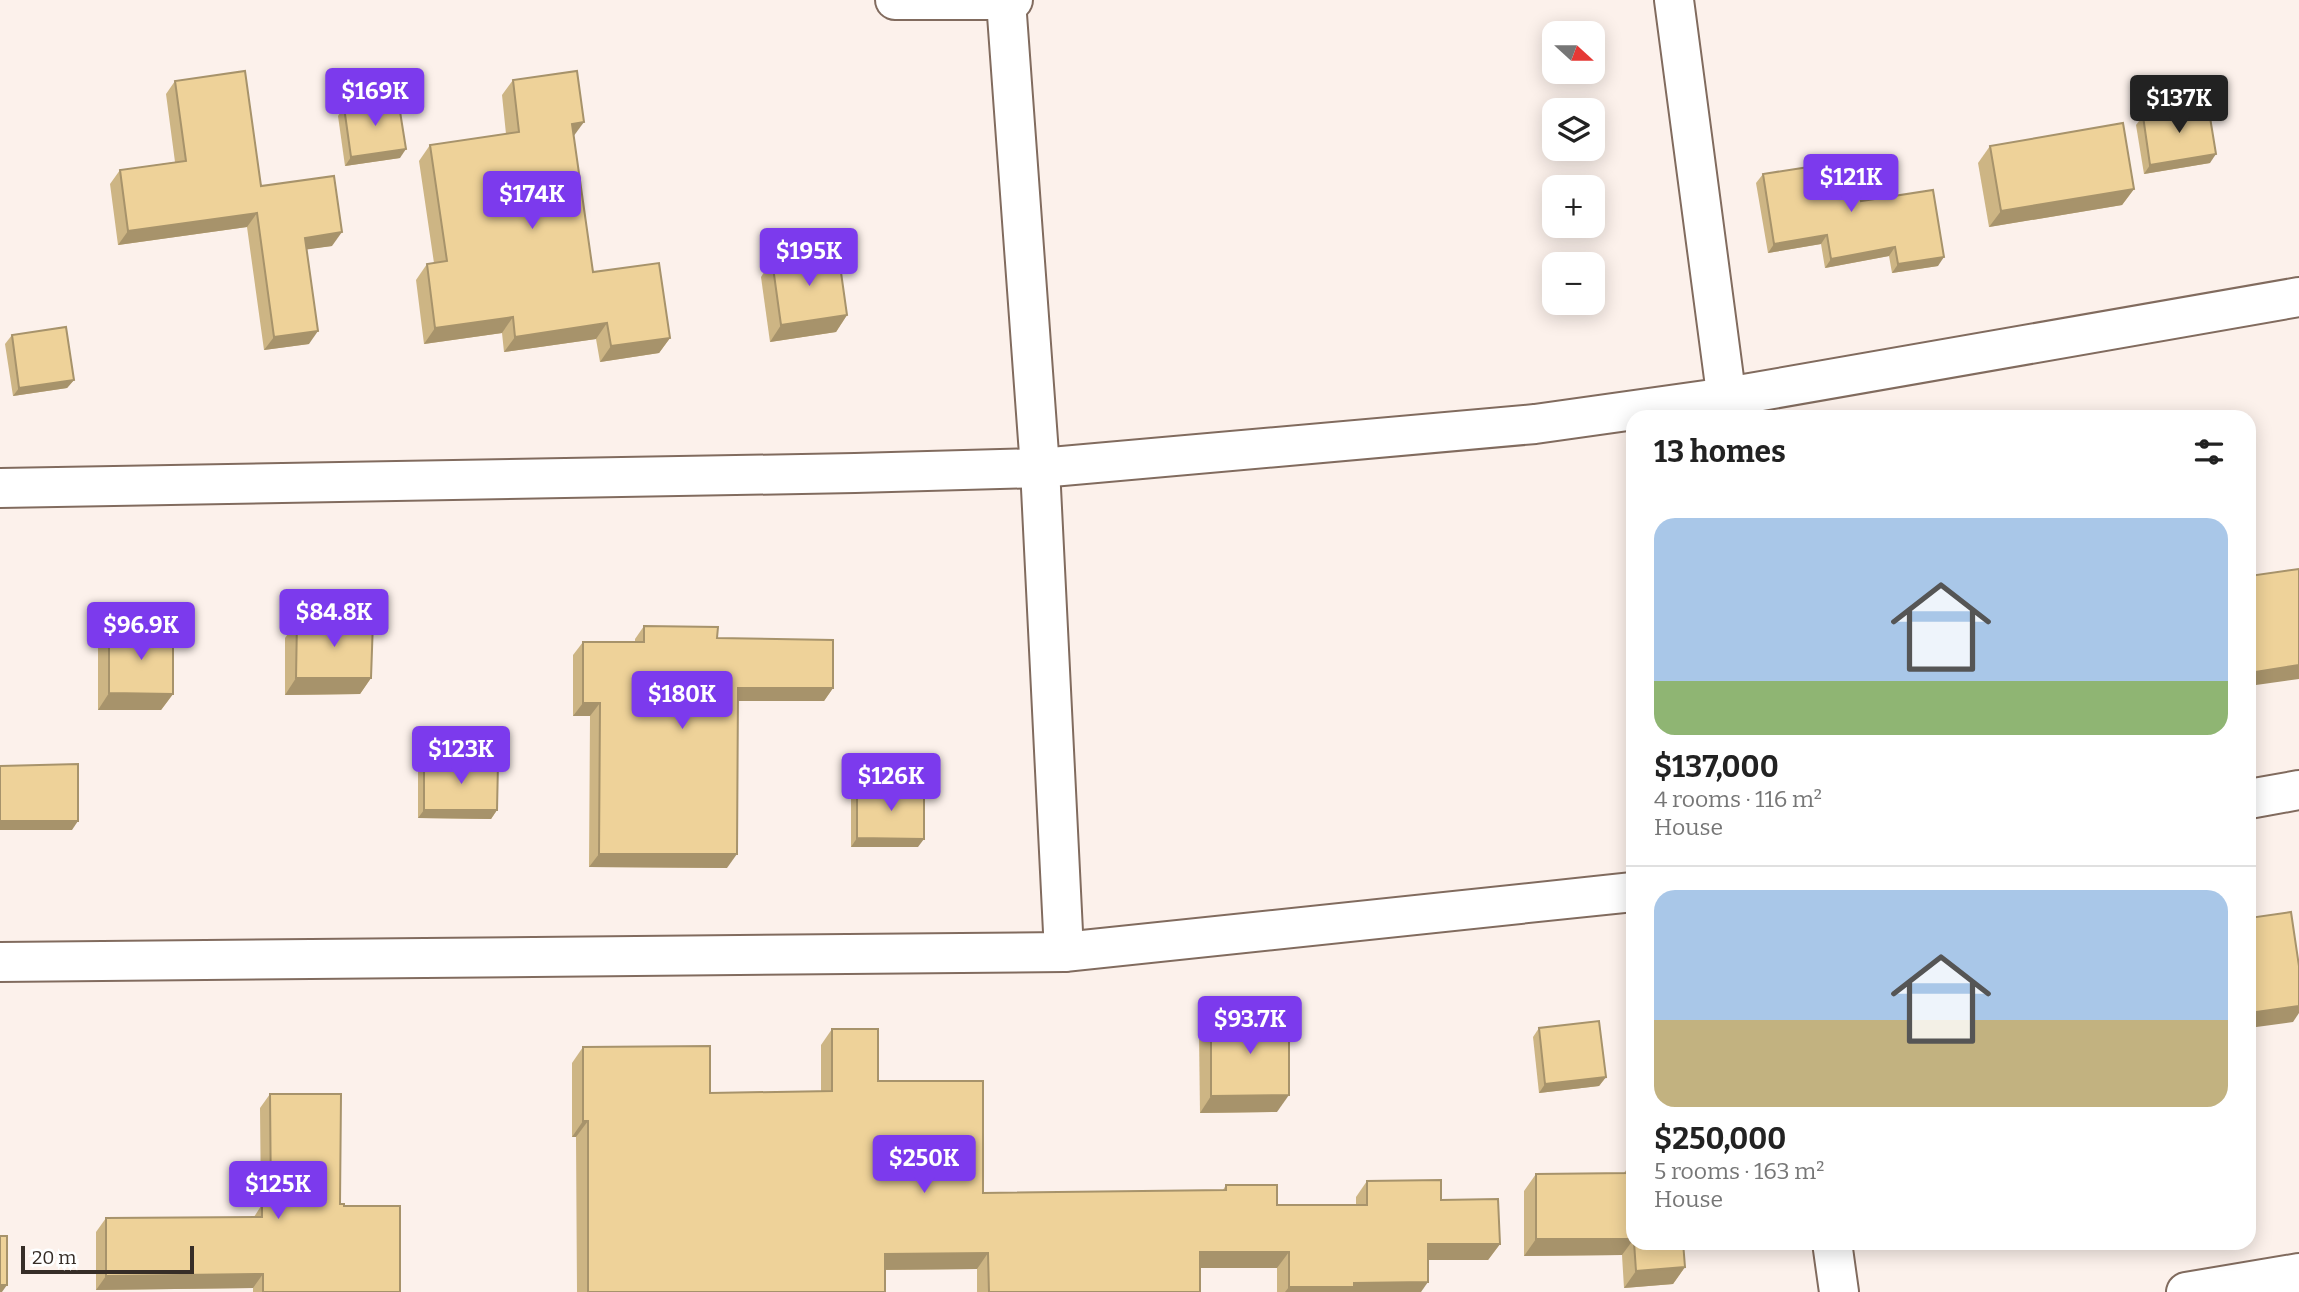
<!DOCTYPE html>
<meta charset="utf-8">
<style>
body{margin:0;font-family:Bitter,serif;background:#f6f6f6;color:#222;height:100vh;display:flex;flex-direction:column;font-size:26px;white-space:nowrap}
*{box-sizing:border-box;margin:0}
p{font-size:23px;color:#767676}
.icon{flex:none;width:38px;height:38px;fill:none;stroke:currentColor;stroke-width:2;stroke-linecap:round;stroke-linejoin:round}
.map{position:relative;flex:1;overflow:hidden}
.side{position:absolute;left:1626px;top:410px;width:630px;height:840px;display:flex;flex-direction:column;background:#fff;border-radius:21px;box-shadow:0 4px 18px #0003}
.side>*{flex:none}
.needle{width:46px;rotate:111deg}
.controls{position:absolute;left:1542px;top:21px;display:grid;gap:14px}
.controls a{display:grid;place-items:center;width:63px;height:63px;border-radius:14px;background:#fff;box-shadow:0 4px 18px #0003;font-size:35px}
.scale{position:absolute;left:21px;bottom:18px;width:173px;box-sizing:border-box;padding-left:7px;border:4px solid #362d27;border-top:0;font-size:19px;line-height:24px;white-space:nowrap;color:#362d27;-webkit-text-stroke:5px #fff;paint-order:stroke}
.price{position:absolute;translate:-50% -60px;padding:0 16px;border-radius:7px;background:#7c3aed;color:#fff;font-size:23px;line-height:46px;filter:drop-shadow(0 2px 4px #0008)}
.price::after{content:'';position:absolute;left:50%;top:42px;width:21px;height:16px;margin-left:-10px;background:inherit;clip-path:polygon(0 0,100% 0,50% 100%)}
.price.active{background:#222;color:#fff}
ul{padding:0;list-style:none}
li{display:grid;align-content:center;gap:14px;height:371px;padding:0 28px}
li+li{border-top:2px solid #e0e0e0}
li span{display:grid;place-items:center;height:217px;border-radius:21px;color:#555}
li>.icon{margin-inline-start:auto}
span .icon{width:126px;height:126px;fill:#fffc;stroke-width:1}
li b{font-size:30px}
h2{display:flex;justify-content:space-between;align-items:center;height:84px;padding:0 28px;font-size:30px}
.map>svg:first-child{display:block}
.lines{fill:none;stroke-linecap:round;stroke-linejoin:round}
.minor-casing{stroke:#816b5e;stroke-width:42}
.minor{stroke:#fff;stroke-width:38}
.wall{fill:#cdb584}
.shaded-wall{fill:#a7936b}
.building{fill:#eed299;stroke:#a7936b;stroke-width:2}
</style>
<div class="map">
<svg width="2299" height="1292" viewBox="0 0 2299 1292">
<rect width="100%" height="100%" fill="#fcf1eb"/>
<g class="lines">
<defs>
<g id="minor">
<path d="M 895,0 L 1013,0"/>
<path d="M 1674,0 L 1729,416"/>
<path d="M 1006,1 L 1040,468 L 1064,952"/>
<path d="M 0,488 L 855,473 L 1040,468 L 1535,424 L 1727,397 L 2299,297"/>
<path d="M 2249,799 L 2299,790"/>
<path d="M 0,962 L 1064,952 L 1633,892"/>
<path d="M 1832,1242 L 1839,1292"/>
<path d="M 2186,1292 L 2299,1273"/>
</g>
</defs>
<!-- minor casing -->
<use href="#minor" class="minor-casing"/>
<!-- minor -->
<use href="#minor" class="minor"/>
</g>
<!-- wall -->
<g class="wall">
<path d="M 513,80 L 574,137 L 593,272 L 670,338 L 659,353 L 600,362 L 596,339 L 504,352 L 502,333 L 424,344 L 416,280 L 427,264 L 434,263 L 419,161 L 430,145 L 506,134 L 502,95 Z"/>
<path d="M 175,81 L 261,186 L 332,246 L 307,249 L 309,344 L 264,350 L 247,227 L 118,245 L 110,184 L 120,170 L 175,162 L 166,94 Z"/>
<path d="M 344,107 L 400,158 L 345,166 L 338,116 Z"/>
<path d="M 2143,116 L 2210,163 L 2144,174 L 2136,125 Z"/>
<path d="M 1990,146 L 2134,189 L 2122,205 L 1989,227 L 1978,163 Z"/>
<path d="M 1763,174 L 1861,201 L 1938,266 L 1892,273 L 1889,256 L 1825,268 L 1821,244 L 1768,253 L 1756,183 Z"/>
<path d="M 772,260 L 847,315 L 836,332 L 770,342 L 761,277 Z"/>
<path d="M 12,335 L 74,380 L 67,388 L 13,396 L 5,344 Z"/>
<path d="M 297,621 L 371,678 L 360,694 L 285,695 L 285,638 Z"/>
<path d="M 644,626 L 717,638 L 833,688 L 824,701 L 738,701 L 727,868 L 589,867 L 590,716 L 573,716 L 573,655 L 583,642 L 635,642 L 635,639 Z"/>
<path d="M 109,631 L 173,694 L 161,710 L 98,710 L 98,648 Z"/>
<path d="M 424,763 L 497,810 L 491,819 L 418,818 L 418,772 Z"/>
<path d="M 857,787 L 918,847 L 851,847 L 851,796 Z"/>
<path d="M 1211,1017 L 1277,1112 L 1200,1113 L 1199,1034 Z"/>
<path d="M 1539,1028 L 1606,1077 L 1599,1086 L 1539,1093 L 1533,1037 Z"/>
<path d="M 832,1029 L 878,1081 L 983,1193 L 1223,1190 L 1226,1185 L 1277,1205 L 1356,1205 L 1356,1197 L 1367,1181 L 1441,1200 L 1500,1244 L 1488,1260 L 1428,1260 L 1421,1292 L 1277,1292 L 1277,1268 L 1200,1268 L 1200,1292 L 977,1292 L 977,1269 L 885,1270 L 885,1292 L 577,1292 L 576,1137 L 572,1137 L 572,1063 L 583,1047 L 710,1093 L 821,1091 L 821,1045 Z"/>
<path d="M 270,1094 L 340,1204 L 344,1206 L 400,1292 L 253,1292 L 253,1288 L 96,1290 L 96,1232 L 106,1218 L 254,1217 L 261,1206 L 260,1108 Z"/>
<path d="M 1629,1166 L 1633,1166 L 1633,1242 L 1683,1242 L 1685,1267 L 1673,1284 L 1624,1288 L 1622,1255 L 1524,1256 L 1524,1191 L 1536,1174 L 1624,1173 Z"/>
</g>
<!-- shaded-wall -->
<g class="shaded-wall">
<path d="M 584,122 L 573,137 L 572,124 Z"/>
<path d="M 406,149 L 400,158 L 345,166 L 351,157 Z"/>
<path d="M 2216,154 L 2210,163 L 2144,174 L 2150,165 Z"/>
<path d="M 2134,189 L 2122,205 L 1989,227 L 2001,211 Z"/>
<path d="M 257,213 L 247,227 L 118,245 L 128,231 Z"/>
<path d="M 342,232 L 332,246 L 296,251 L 305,238 Z"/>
<path d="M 1827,235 L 1821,244 L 1768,253 L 1774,244 Z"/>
<path d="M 1895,247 L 1889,256 L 1825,268 L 1831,259 Z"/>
<path d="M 1944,257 L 1938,266 L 1892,273 L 1898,264 Z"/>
<path d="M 847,315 L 836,332 L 770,342 L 781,325 Z"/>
<path d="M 513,317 L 502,333 L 424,344 L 435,328 Z"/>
<path d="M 607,323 L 596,339 L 504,352 L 515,337 Z"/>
<path d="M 318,331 L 309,344 L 264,350 L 274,337 Z"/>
<path d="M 670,338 L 659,353 L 600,362 L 611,346 Z"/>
<path d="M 74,380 L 67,388 L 13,396 L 19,388 Z"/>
<path d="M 2299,665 L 2299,679 L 2249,686 L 2249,673 Z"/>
<path d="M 296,678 L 371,678 L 360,694 L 285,695 Z"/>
<path d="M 738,688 L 833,688 L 824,701 L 728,701 Z"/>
<path d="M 109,693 L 173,694 L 161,710 L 98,710 Z"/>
<path d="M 583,703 L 600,703 L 590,716 L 573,716 Z"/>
<path d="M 424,810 L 497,810 L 491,819 L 418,818 Z"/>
<path d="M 0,821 L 78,821 L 72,830 L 0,830 Z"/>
<path d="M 857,838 L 924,839 L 918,847 L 851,847 Z"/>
<path d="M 599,854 L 737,854 L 727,868 L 589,867 Z"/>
<path d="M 2299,1006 L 2299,1013 L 2293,1022 L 2249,1028 L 2249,1013 Z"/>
<path d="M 1606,1077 L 1599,1086 L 1539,1093 L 1545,1084 Z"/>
<path d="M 1289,1095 L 1277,1112 L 1200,1113 L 1211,1096 Z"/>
<path d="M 583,1121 L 588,1121 L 576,1137 L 572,1137 Z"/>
<path d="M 1536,1239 L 1633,1239 L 1633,1240 L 1622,1255 L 1524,1256 Z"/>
<path d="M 1428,1244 L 1500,1244 L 1488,1260 L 1416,1260 Z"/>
<path d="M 1200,1252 L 1289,1252 L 1277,1268 L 1189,1268 Z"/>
<path d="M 988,1253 L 977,1269 L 873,1270 L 885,1254 Z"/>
<path d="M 1685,1267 L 1673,1284 L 1624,1288 L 1636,1271 Z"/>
<path d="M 263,1274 L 253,1288 L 96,1290 L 106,1276 Z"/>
<path d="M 1428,1282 L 1421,1292 L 1285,1292 L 1289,1287 L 1354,1283 Z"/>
<path d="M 0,1285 L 7,1285 L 2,1292 L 0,1292 Z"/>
</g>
<!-- building -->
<g class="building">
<path d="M 245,71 L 261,186 L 334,176 L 342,232 L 305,238 L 318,331 L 274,337 L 257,213 L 128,231 L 120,170 L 186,161 L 175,81 Z"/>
<path d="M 577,71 L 584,122 L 572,124 L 593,272 L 659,263 L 670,338 L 611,346 L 607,323 L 515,337 L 513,317 L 435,328 L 427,264 L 447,261 L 430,145 L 519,132 L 513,80 Z"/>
<path d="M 398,99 L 406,149 L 351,157 L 344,107 Z"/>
<path d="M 2208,105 L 2216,154 L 2150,165 L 2143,116 Z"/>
<path d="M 2123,123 L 2134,189 L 2001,211 L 1990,146 Z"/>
<path d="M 1854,160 L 1861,201 L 1933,190 L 1944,257 L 1898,264 L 1895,247 L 1831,259 L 1827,235 L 1774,244 L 1763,174 Z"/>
<path d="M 838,251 L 847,315 L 781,325 L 772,260 Z"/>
<path d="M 66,327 L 74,380 L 19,388 L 12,335 Z"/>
<path d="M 2299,569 L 2299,665 L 2249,673 L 2249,576 Z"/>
<path d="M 297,621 L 373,621 L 371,678 L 296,678 Z"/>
<path d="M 644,626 L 718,627 L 717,638 L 833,640 L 833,688 L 738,688 L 737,854 L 599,854 L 600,703 L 583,703 L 583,642 L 644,642 Z"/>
<path d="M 109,631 L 173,632 L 173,694 L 109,693 Z"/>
<path d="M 424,763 L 498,763 L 497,810 L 424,810 Z"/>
<path d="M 78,764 L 78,821 L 0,821 L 0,766 Z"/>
<path d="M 857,787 L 924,787 L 924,839 L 857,838 Z"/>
<path d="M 2291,912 L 2299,966 L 2299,1006 L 2249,1013 L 2249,918 Z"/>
<path d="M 1289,1016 L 1289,1095 L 1211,1096 L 1211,1017 Z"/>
<path d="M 1599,1021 L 1606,1077 L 1545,1084 L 1539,1028 Z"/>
<path d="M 832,1029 L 878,1029 L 878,1081 L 983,1081 L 983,1193 L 1226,1190 L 1226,1185 L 1277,1185 L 1277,1205 L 1367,1205 L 1367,1181 L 1441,1180 L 1441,1200 L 1498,1199 L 1500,1244 L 1428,1244 L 1428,1282 L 1354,1283 L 1354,1287 L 1289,1287 L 1289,1252 L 1200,1252 L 1200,1292 L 989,1292 L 988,1253 L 885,1254 L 885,1292 L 588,1292 L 588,1121 L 583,1121 L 583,1047 L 710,1046 L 710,1093 L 832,1091 Z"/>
<path d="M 270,1094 L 341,1094 L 340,1204 L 344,1204 L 344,1206 L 400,1206 L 400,1292 L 263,1292 L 263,1274 L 106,1276 L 106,1218 L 262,1217 L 262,1205 L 271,1205 Z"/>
<path d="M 1629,1166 L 1633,1166 L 1633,1239 L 1536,1239 L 1536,1174 L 1630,1173 Z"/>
<rect x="0" y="1236" width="7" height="49"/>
<path d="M 1634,1242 L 1683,1242 L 1685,1267 L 1636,1271 Z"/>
</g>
</svg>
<div class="controls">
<a><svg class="needle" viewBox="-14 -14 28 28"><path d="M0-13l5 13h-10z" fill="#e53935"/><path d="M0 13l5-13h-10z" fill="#767676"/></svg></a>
<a><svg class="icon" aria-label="layers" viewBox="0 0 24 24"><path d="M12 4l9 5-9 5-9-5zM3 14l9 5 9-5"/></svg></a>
<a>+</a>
<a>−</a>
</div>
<div class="scale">20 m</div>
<b class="price" style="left:375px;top:128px">$169K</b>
<b class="price active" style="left:2179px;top:135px">$137K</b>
<b class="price" style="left:1851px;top:214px">$121K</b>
<b class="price" style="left:532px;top:231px">$174K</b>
<b class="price" style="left:809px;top:288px">$195K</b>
<b class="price" style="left:334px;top:649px">$84.8K</b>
<b class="price" style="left:141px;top:662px">$96.9K</b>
<b class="price" style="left:682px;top:731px">$180K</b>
<b class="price" style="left:461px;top:786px">$123K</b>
<b class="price" style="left:891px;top:813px">$126K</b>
<b class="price" style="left:1250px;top:1056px">$93.7K</b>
<b class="price" style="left:924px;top:1195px">$250K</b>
<b class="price" style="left:278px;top:1221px">$125K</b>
<section class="side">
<h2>13 homes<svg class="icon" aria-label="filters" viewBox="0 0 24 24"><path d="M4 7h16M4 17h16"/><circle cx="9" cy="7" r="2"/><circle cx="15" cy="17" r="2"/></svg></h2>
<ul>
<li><span style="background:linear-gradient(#a9c7e8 75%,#8fb573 0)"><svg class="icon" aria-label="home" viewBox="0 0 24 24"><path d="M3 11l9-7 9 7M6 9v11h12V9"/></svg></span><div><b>$137,000</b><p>4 rooms · 116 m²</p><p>House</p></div></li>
<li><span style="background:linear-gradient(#a9c7e8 60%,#c2b280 0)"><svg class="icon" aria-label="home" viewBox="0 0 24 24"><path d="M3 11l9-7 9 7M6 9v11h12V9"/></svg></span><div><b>$250,000</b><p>5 rooms · 163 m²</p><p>House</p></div></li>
</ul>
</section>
</div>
